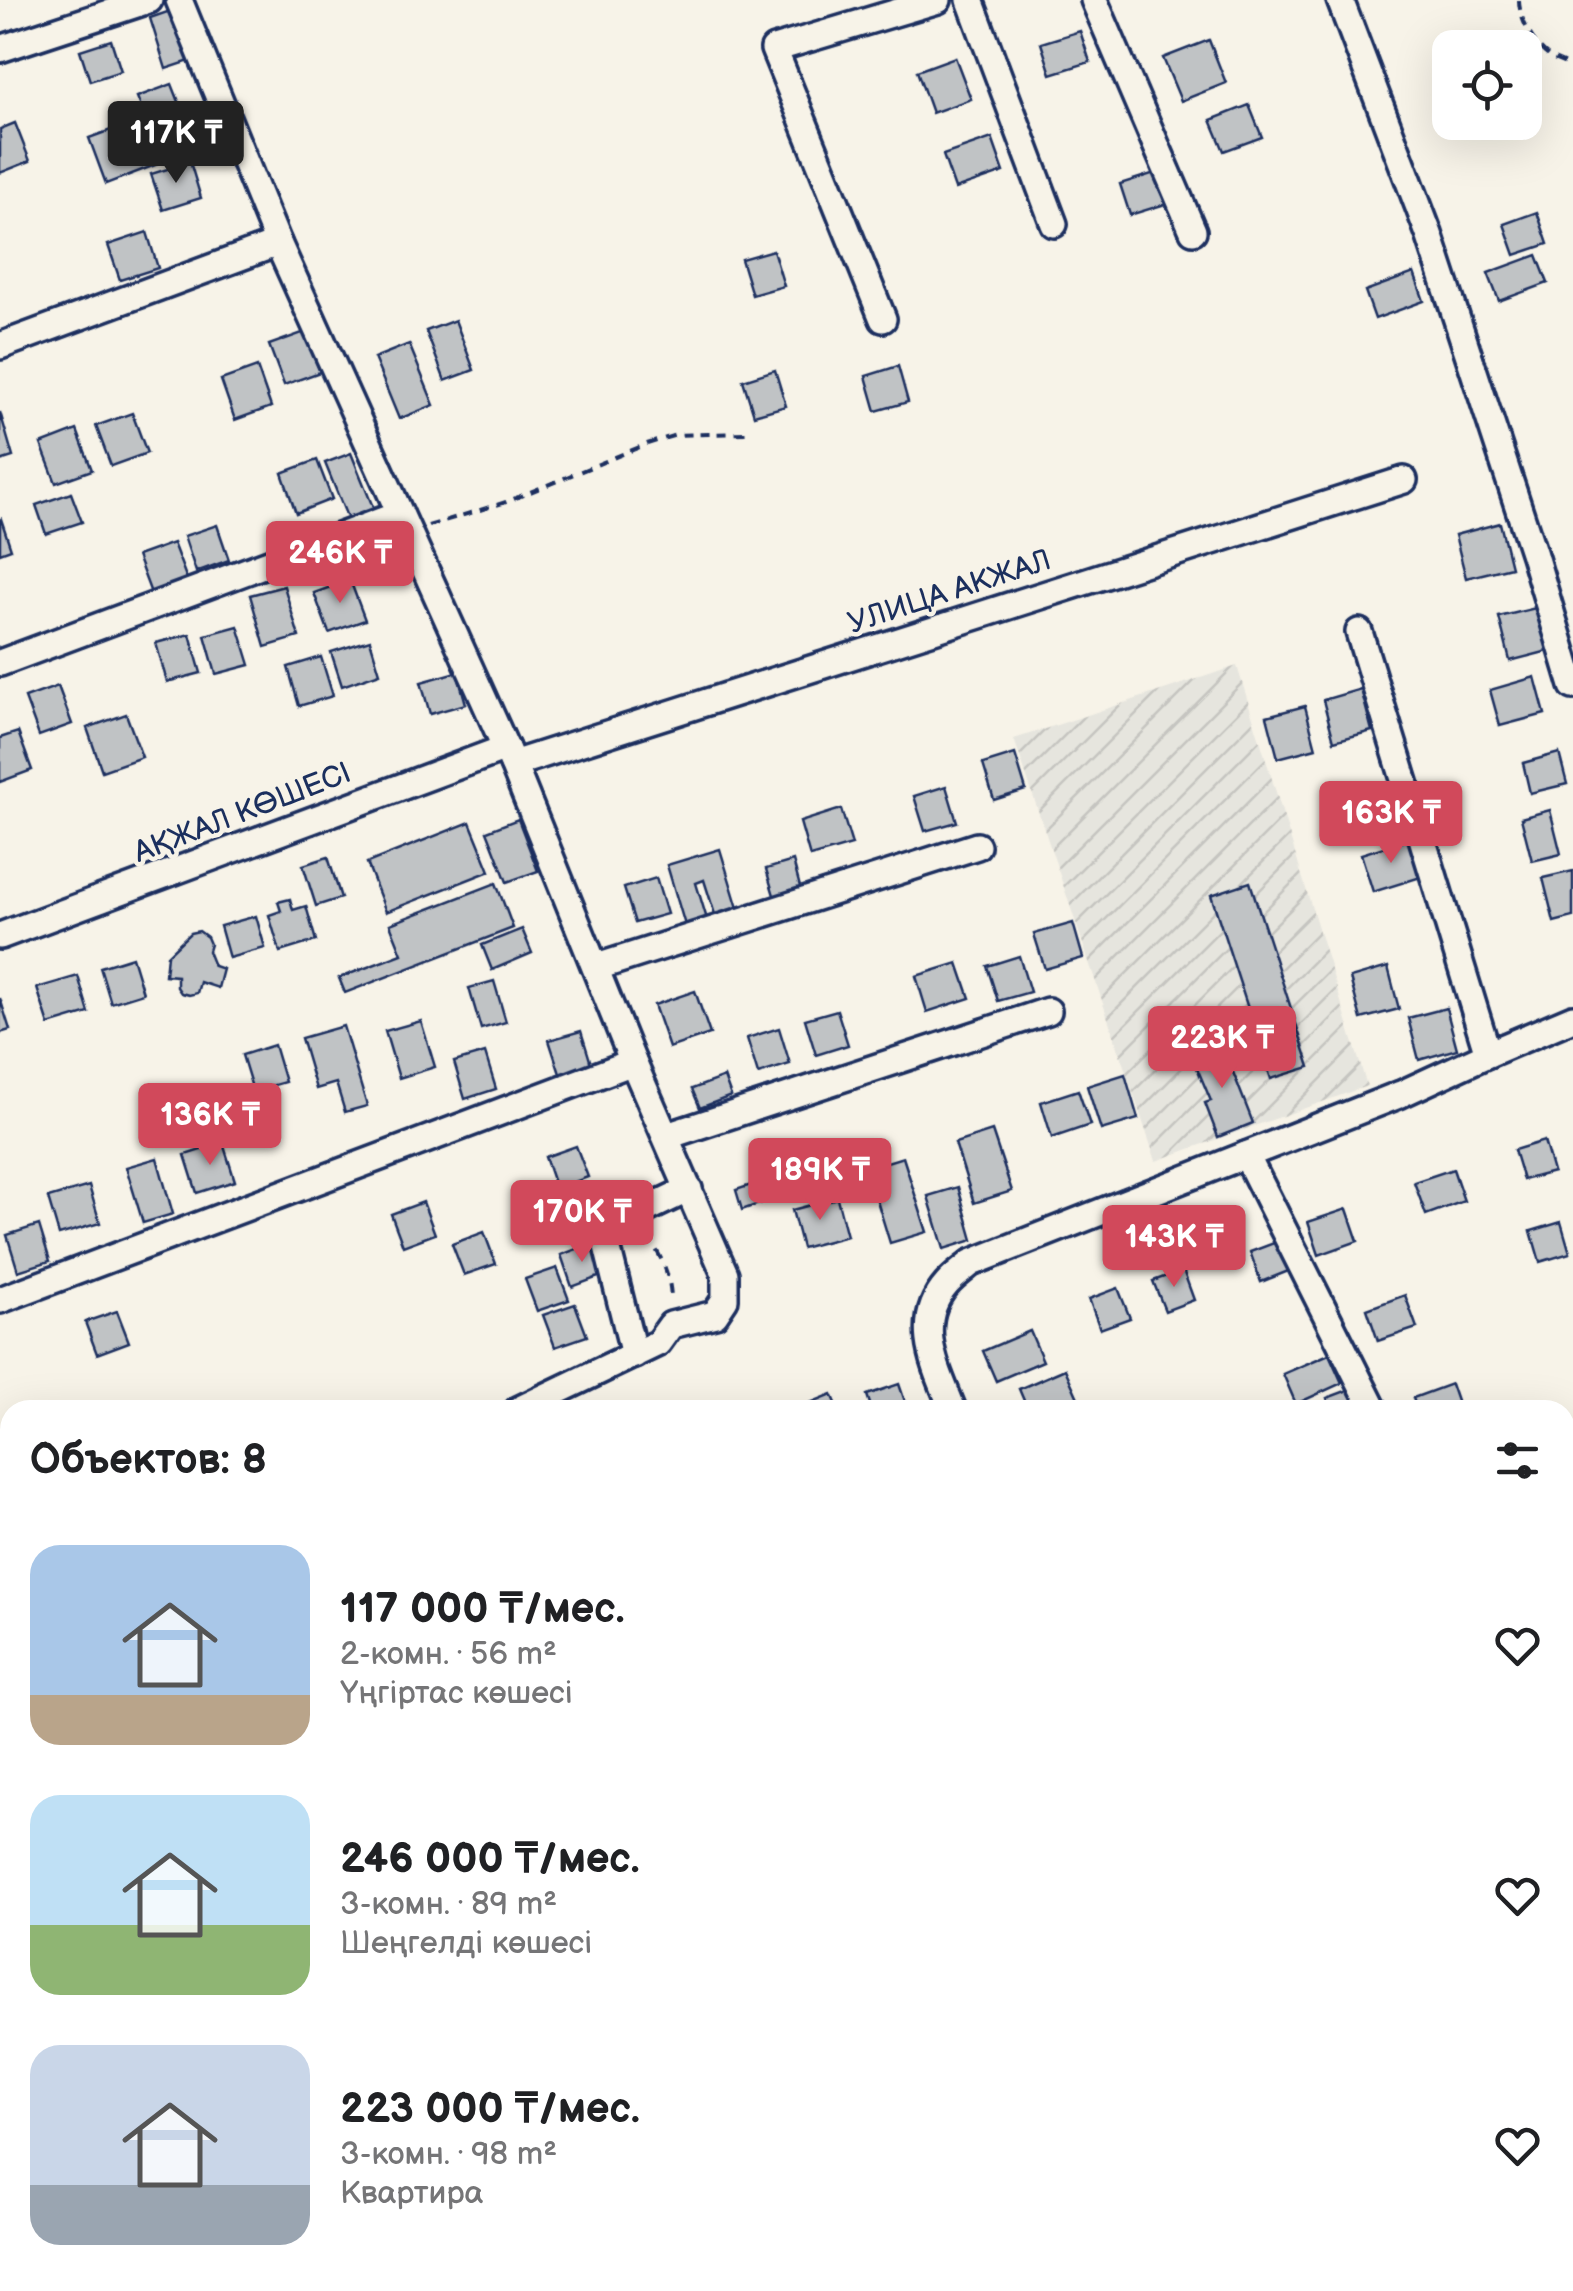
<!DOCTYPE html>
<html lang="ru">
<meta charset="utf-8">
<style>
body{margin:0;font-family:"Balsamiq Sans",sans-serif;background:#f6f6f6;color:#202124;height:100vh;display:flex;flex-direction:column;font-size:38px;white-space:nowrap}
*{box-sizing:border-box;margin:0}
p{font-size:32px;color:#757577}
.icon{flex:none;width:55px;height:55px;fill:none;stroke:currentColor;stroke-width:2;stroke-linecap:round;stroke-linejoin:round}
.map{position:relative;flex:1;overflow:hidden}
.details{position:absolute;left:0px;top:1400px;width:1575px;height:892px;display:flex;flex-direction:column;background:#fff;border-radius:30px 30px 0 0;box-shadow:0 10px 40px #0002}
.details>*{flex:none}
.fabs{position:absolute;left:1432px;top:30px;display:grid;gap:20px}
.fabs a{display:grid;place-items:center;width:110px;height:110px;border-radius:20px;background:#fff;box-shadow:0 10px 40px #0002;font-size:50px}
.price{position:absolute;translate:-50% -85px;padding:0 22px;border-radius:10px;background:#d1495b;color:#fff;font-size:32px;line-height:65px;filter:drop-shadow(0 2px 5px #0008)}
.price::after{content:'';position:absolute;left:50%;top:60px;width:30px;height:22px;margin-left:-15px;background:inherit;clip-path:polygon(0 0,100% 0,50% 100%)}
.price.on{background:#222;color:#fff}
ul{padding:0;list-style:none}
li{display:flex;align-items:center;gap:30px;height:250px;padding:0 30px}
li span{display:grid;place-items:center;flex:none;width:280px;height:200px;border-radius:30px;color:#555}
li>.icon{margin-inline-start:auto}
span .icon{width:120px;height:120px;fill:#fffc;stroke-width:1}
li b{font-size:42px}
h2{display:flex;justify-content:space-between;align-items:center;height:120px;padding:0 30px;font-size:42px}
.map>svg:first-child{display:block}
.industrial{fill:url(#industrial-furrows)}
.building{fill:#c0c3c5;stroke:#1b2f5e;stroke-width:2.5}
.lines{fill:none;stroke-linecap:round;stroke-linejoin:round}
.minor-casing{stroke:#1b2f5e;stroke-width:32}
.path{stroke:#1b2f5e;stroke-width:4;stroke-dasharray:10 8;stroke-linecap:butt}
.minor{stroke:#f7f3e8;stroke-width:25}
.labels{text-anchor:middle;stroke-width:9;stroke-linejoin:round;paint-order:stroke}
.street-label{font-size:30px;fill:#1b2f5e;stroke:#f7f3e8}
</style>
<div class="map">
<svg width="1573" height="2291" viewBox="0 0 1573 2291">
<defs>
<pattern id="industrial-furrows" width="10" height="10" patternUnits="userSpaceOnUse" patternTransform="scale(2.5)"><rect width="10" height="10" fill="#e6e5de"/><path d="M-1 1l2-2M0 10L10 0M9 11l2-2" fill="none" stroke="#c5c5c1"/></pattern>
</defs>
<rect width="100%" height="100%" fill="#f7f3e8"/>
<filter id="ink" filterUnits="userSpaceOnUse"><feTurbulence type="fractalNoise" baseFrequency=".01" numOctaves="2"/><feDisplacementMap in="SourceGraphic" scale="20" xChannelSelector="R" yChannelSelector="G"/><feConvolveMatrix kernelMatrix="1 2 1 2 8 2 1 2 1" color-interpolation-filters="sRGB"/></filter>
<g filter="url(#ink)">
<!-- industrial -->
<path class="industrial" d="M 1237,666 L 1367,1086 L 1156,1161 L 1014,739 Z"/>
<!-- building -->
<g class="building">
<path d="M 173,10 L 190,61 L 166,69 L 150,18 Z"/>
<path d="M 1080,31 L 1090,62 L 1051,74 L 1041,43 Z"/>
<path d="M 111,40 L 121,71 L 90,81 L 80,50 Z"/>
<path d="M 1209,40 L 1226,83 L 1181,101 L 1163,58 Z"/>
<path d="M 955,57 L 971,99 L 932,113 L 917,71 Z"/>
<path d="M 172,84 L 187,122 L 152,135 L 137,97 Z"/>
<path d="M 1249,105 L 1262,137 L 1224,151 L 1211,120 Z"/>
<path d="M 141,119 L 158,164 L 106,184 L 89,138 Z"/>
<path d="M 15,123 L 30,161 L 0,173 L 0,129 Z"/>
<path d="M 992,138 L 1004,172 L 955,189 L 943,155 Z"/>
<path d="M 190,162 L 201,198 L 163,210 L 151,174 Z"/>
<path d="M 1158,172 L 1169,203 L 1130,215 L 1120,184 Z"/>
<path d="M 1537,212 L 1548,244 L 1515,255 L 1504,224 Z"/>
<path d="M 147,232 L 158,268 L 120,280 L 108,245 Z"/>
<path d="M 773,250 L 784,286 L 752,295 L 741,259 Z"/>
<path d="M 1537,255 L 1548,283 L 1499,301 L 1488,273 Z"/>
<path d="M 1414,273 L 1424,301 L 1375,319 L 1365,291 Z"/>
<path d="M 455,320 L 474,370 L 445,381 L 426,331 Z"/>
<path d="M 305,332 L 320,372 L 284,385 L 269,345 Z"/>
<path d="M 409,344 L 434,405 L 399,419 L 374,358 Z"/>
<path d="M 898,366 L 908,402 L 876,411 L 866,376 Z"/>
<path d="M 257,367 L 271,407 L 235,420 L 221,380 Z"/>
<path d="M 775,370 L 786,406 L 754,415 L 743,380 Z"/>
<path d="M 0,412 L 13,457 L 0,461 Z"/>
<path d="M 132,413 L 147,453 L 111,466 L 96,426 Z"/>
<path d="M 77,430 L 92,470 L 56,483 L 41,444 Z"/>
<path d="M 351,453 L 375,512 L 349,522 L 325,463 Z"/>
<path d="M 317,460 L 332,499 L 296,513 L 282,473 Z"/>
<path d="M 71,493 L 82,522 L 46,534 L 36,505 Z"/>
<path d="M 1,519 L 11,549 L 0,553 L 0,520 Z"/>
<path d="M 1500,523 L 1511,567 L 1466,578 L 1455,535 Z"/>
<path d="M 217,525 L 229,560 L 196,572 L 184,536 Z"/>
<path d="M 173,543 L 188,582 L 152,596 L 137,556 Z"/>
<path d="M 350,580 L 365,620 L 329,633 L 314,593 Z"/>
<path d="M 284,586 L 299,637 L 265,647 L 250,595 Z"/>
<path d="M 1544,606 L 1556,649 L 1510,661 L 1499,617 Z"/>
<path d="M 238,626 L 250,665 L 216,674 L 205,635 Z"/>
<path d="M 190,634 L 201,673 L 167,682 L 156,643 Z"/>
<path d="M 370,640 L 380,673 L 342,686 L 331,652 Z"/>
<path d="M 321,657 L 333,696 L 299,706 L 288,667 Z"/>
<path d="M 457,672 L 466,704 L 430,714 L 421,682 Z"/>
<path d="M 1535,677 L 1545,714 L 1500,726 L 1490,690 Z"/>
<path d="M 58,686 L 72,724 L 39,736 L 25,698 Z"/>
<path d="M 1361,689 L 1372,731 L 1334,741 L 1323,700 Z"/>
<path d="M 1305,706 L 1316,748 L 1278,758 L 1267,716 Z"/>
<path d="M 126,714 L 142,757 L 102,771 L 87,728 Z"/>
<path d="M 18,732 L 32,770 L 0,782 L 0,738 Z"/>
<path d="M 1559,753 L 1567,784 L 1530,793 L 1523,763 Z"/>
<path d="M 1015,754 L 1026,790 L 994,800 L 983,764 Z"/>
<path d="M 946,786 L 957,822 L 925,831 L 914,796 Z"/>
<path d="M 841,809 L 852,845 L 810,857 L 800,822 Z"/>
<path d="M 1550,810 L 1561,854 L 1532,861 L 1521,818 Z"/>
<path d="M 518,819 L 538,871 L 507,882 L 487,831 Z"/>
<path d="M 470,822 L 490,871 L 386,912 L 367,863 Z"/>
<path d="M 1409,839 L 1421,877 L 1373,892 L 1361,854 Z"/>
<path d="M 720,849 L 741,918 L 718,924 L 704,880 L 696,883 L 709,926 L 687,932 L 667,865 Z"/>
<path d="M 328,857 L 341,898 L 316,906 L 303,865 Z"/>
<path d="M 793,861 L 803,898 L 777,905 L 766,869 Z"/>
<path d="M 1573,871 L 1573,917 L 1554,922 L 1543,878 Z"/>
<path d="M 656,878 L 667,914 L 635,923 L 624,888 Z"/>
<path d="M 1250,882 L 1310,1067 L 1271,1079 L 1211,895 Z"/>
<path d="M 496,883 L 513,928 L 345,993 L 339,978 L 402,954 L 390,924 Z"/>
<path d="M 290,899 L 293,910 L 306,906 L 316,941 L 280,952 L 269,915 L 281,911 L 278,902 Z"/>
<path d="M 256,916 L 265,948 L 229,958 L 220,926 Z"/>
<path d="M 1073,923 L 1083,958 L 1045,969 L 1034,934 Z"/>
<path d="M 522,929 L 532,953 L 492,970 L 482,945 Z"/>
<path d="M 199,931 L 207,937 L 210,944 L 208,951 L 214,966 L 223,969 L 218,988 L 200,982 L 197,993 L 189,995 L 181,993 L 177,987 L 177,976 L 165,975 L 167,955 L 190,933 Z"/>
<path d="M 1019,956 L 1030,992 L 998,1001 L 987,966 Z"/>
<path d="M 132,957 L 143,993 L 111,1003 L 100,967 Z"/>
<path d="M 958,963 L 970,998 L 927,1012 L 916,976 Z"/>
<path d="M 1388,967 L 1399,1009 L 1361,1019 L 1350,978 Z"/>
<path d="M 78,976 L 89,1013 L 49,1025 L 37,988 Z"/>
<path d="M 494,981 L 506,1022 L 481,1029 L 469,988 Z"/>
<path d="M 695,991 L 710,1034 L 669,1048 L 654,1005 Z"/>
<path d="M 0,998 L 10,1030 L 0,1033 Z"/>
<path d="M 1446,1008 L 1457,1049 L 1419,1060 L 1408,1018 Z"/>
<path d="M 837,1010 L 848,1045 L 816,1055 L 805,1019 Z"/>
<path d="M 421,1021 L 435,1067 L 399,1078 L 385,1031 Z"/>
<path d="M 343,1026 L 367,1106 L 345,1112 L 336,1083 L 316,1089 L 301,1038 Z"/>
<path d="M 779,1028 L 790,1064 L 758,1074 L 747,1038 Z"/>
<path d="M 581,1031 L 592,1067 L 561,1077 L 549,1040 Z"/>
<path d="M 1222,1044 L 1253,1123 L 1218,1137 L 1205,1103 L 1211,1101 L 1192,1056 Z"/>
<path d="M 274,1045 L 285,1082 L 253,1091 L 242,1055 Z"/>
<path d="M 485,1053 L 496,1089 L 465,1099 L 454,1062 Z"/>
<path d="M 1125,1074 L 1138,1119 L 1101,1130 L 1087,1086 Z"/>
<path d="M 724,1077 L 731,1096 L 700,1108 L 692,1089 Z"/>
<path d="M 1078,1090 L 1090,1125 L 1052,1138 L 1041,1102 Z"/>
<path d="M 992,1131 L 1012,1191 L 974,1203 L 955,1143 Z"/>
<path d="M 825,1141 L 836,1177 L 804,1186 L 793,1151 Z"/>
<path d="M 1544,1141 L 1553,1172 L 1523,1180 L 1514,1150 Z"/>
<path d="M 223,1143 L 235,1181 L 197,1193 L 185,1155 Z"/>
<path d="M 576,1146 L 588,1177 L 556,1189 L 545,1157 Z"/>
<path d="M 903,1157 L 927,1232 L 890,1243 L 867,1168 Z"/>
<path d="M 157,1158 L 173,1214 L 143,1223 L 126,1167 Z"/>
<path d="M 1453,1169 L 1464,1201 L 1426,1215 L 1414,1182 Z"/>
<path d="M 772,1178 L 778,1197 L 742,1210 L 736,1190 Z"/>
<path d="M 89,1186 L 100,1223 L 59,1235 L 48,1198 Z"/>
<path d="M 958,1187 L 973,1240 L 944,1249 L 928,1196 Z"/>
<path d="M 837,1198 L 847,1236 L 802,1248 L 792,1210 Z"/>
<path d="M 423,1202 L 435,1234 L 403,1246 L 391,1214 Z"/>
<path d="M 1347,1209 L 1358,1241 L 1319,1255 L 1308,1222 Z"/>
<path d="M 1561,1222 L 1570,1253 L 1540,1262 L 1531,1231 Z"/>
<path d="M 39,1225 L 50,1261 L 18,1271 L 7,1235 Z"/>
<path d="M 484,1232 L 496,1264 L 464,1275 L 452,1244 Z"/>
<path d="M 1279,1241 L 1291,1270 L 1261,1282 L 1250,1252 Z"/>
<path d="M 592,1243 L 604,1275 L 572,1287 L 561,1255 Z"/>
<path d="M 557,1268 L 569,1300 L 537,1311 L 525,1279 Z"/>
<path d="M 1183,1270 L 1194,1300 L 1165,1311 L 1153,1281 Z"/>
<path d="M 1118,1288 L 1130,1318 L 1100,1329 L 1089,1299 Z"/>
<path d="M 1405,1295 L 1417,1328 L 1378,1341 L 1367,1309 Z"/>
<path d="M 575,1304 L 587,1336 L 555,1347 L 543,1315 Z"/>
<path d="M 117,1311 L 129,1342 L 97,1354 L 85,1322 Z"/>
<path d="M 1030,1331 L 1043,1361 L 996,1381 L 983,1351 Z"/>
<path d="M 1329,1354 L 1342,1383 L 1296,1404 L 1283,1374 Z"/>
<path d="M 1065,1369 L 1078,1398 L 1052,1410 L 1028,1410 L 1019,1389 Z"/>
<path d="M 899,1384 L 908,1410 L 872,1410 L 867,1395 Z"/>
<path d="M 1451,1384 L 1460,1410 L 1417,1410 L 1413,1398 Z"/>
<path d="M 1356,1387 L 1365,1410 L 1331,1410 L 1327,1398 Z"/>
<path d="M 832,1394 L 839,1410 L 793,1410 Z"/>
<path d="M 10,1639 L 10,1678 L 0,1682 L 0,1644 Z"/>
<path d="M 1573,1776 L 1573,1809 L 1567,1811 L 1565,1803 L 1565,1778 Z"/>
<path d="M 0,1865 L 8,1885 L 0,1889 Z"/>
<path d="M 10,1908 L 10,1937 L 0,1913 Z"/>
<path d="M 10,1976 L 10,1999 L 1,1980 Z"/>
<path d="M 1573,2001 L 1573,2034 L 1565,2036 L 1565,2003 Z"/>
<path d="M 10,2151 L 10,2189 L 0,2193 L 0,2155 Z"/>
<path d="M 1566,2222 L 1573,2242 L 1573,2250 L 1565,2252 Z"/>
<path d="M 31,2282 L 54,2282 L 34,2291 Z"/>
<path d="M 254,2282 L 258,2291 L 217,2291 L 214,2283 Z"/>
</g>
<g class="lines">
<defs>
<g id="minor">
<path d="M 179,0 L 278,243 L 513,764 L 633,1062 L 725,1274 L 725,1299 L 715,1314 L 671,1325 L 658,1343 L 518,1410"/>
<path d="M 970,0 L 1054,224"/>
<path d="M 1094,0 L 1193,231"/>
<path d="M 1340,0 L 1429,234 L 1534,555 L 1573,686"/>
<path d="M 0,49 L 149,0"/>
<path d="M 883,319 L 774,49 L 938,0"/>
<path d="M 0,346 L 278,243"/>
<path d="M 1359,632 L 1488,1054"/>
<path d="M 0,663 L 400,514"/>
<path d="M 513,764 L 1404,480"/>
<path d="M 0,936 L 506,748"/>
<path d="M 597,967 L 977,846"/>
<path d="M 667,1136 L 1048,1011"/>
<path d="M 1246,1155 L 1374,1410"/>
<path d="M 0,1300 L 633,1062"/>
<path d="M 634,1355 L 603,1230 L 689,1189"/>
<path d="M 953,1410 C 937,1369 912,1323 947,1284 C 954,1276 963,1270 971,1263 L 1401,1094 L 1488,1054 L 1573,1018"/>
<path d="M 0,1589 L 10,1584"/>
<path d="M 1565,1831 L 1573,1829"/>
<path d="M 1565,1902 L 1573,1925"/>
<path d="M 0,2055 L 10,2080"/>
<path d="M 89,2282 L 92,2291"/>
<path d="M 459,2282 L 463,2291"/>
<path d="M 877,2282 L 880,2291"/>
<path d="M 1289,2282 L 1293,2291"/>
<path d="M 344,2291 L 367,2282"/>
</g>
</defs>
<!-- minor casing -->
<use href="#minor" class="minor-casing"/>
<!-- path -->
<g class="path">
<path d="M 1519,0 C 1519,19 1534,46 1550,57 C 1557,61 1566,64 1573,67"/>
<path d="M 428,526 L 506,502 L 647,444 L 676,435 L 747,433"/>
<path d="M 646,1236 C 661,1253 671,1277 671,1300"/>
</g>
<!-- minor -->
<use href="#minor" class="minor"/>
</g>
</g>
<g class="labels">
<!-- street labels -->
<g class="street-label">
<text transform="translate(949 591) rotate(-18)" y="10">УЛИЦА АКЖАЛ</text>
<text transform="translate(242 812) rotate(-21)" y="10">АҚЖАЛ КӨШЕСІ</text>
</g>
</g>
</svg>
<div class="fabs">
<a><svg class="icon" aria-label="locate" viewBox="0 0 24 24"><circle cx="12" cy="12" r="6"/><path d="M12 2v4M12 18v4M2 12h4M18 12h4"/></svg></a>
</div>
<b class="price on" style="left:176px;top:186px">117K ₸</b>
<b class="price" style="left:340px;top:606px">246K ₸</b>
<b class="price" style="left:1391px;top:866px">163K ₸</b>
<b class="price" style="left:1222px;top:1091px">223K ₸</b>
<b class="price" style="left:210px;top:1168px">136K ₸</b>
<b class="price" style="left:820px;top:1223px">189K ₸</b>
<b class="price" style="left:582px;top:1265px">170K ₸</b>
<b class="price" style="left:1174px;top:1290px">143K ₸</b>
<section class="details">
<h2>Объектов: 8<svg class="icon" aria-label="filters" viewBox="0 0 24 24"><path d="M4 7h16M4 17h16"/><circle cx="9" cy="7" r="2"/><circle cx="15" cy="17" r="2"/></svg></h2>
<ul>
<li><span style="background:linear-gradient(#a9c7e8 75%,#b9a48a 0)"><svg class="icon" aria-label="home" viewBox="0 0 24 24"><path d="M3 11l9-7 9 7M6 9v11h12V9"/></svg></span><div><b>117 000 ₸/мес.</b><p>2-комн. · 56 m²</p><p>Үңгіртас көшесі</p></div><svg class="icon" aria-label="heart" viewBox="0 0 24 24"><path d="M12 20l-8-8c-3-5 5-10 8-4 3-6 11-1 8 4z"/></svg></li>
<li><span style="background:linear-gradient(#bfe0f5 65%,#8fb573 0)"><svg class="icon" aria-label="home" viewBox="0 0 24 24"><path d="M3 11l9-7 9 7M6 9v11h12V9"/></svg></span><div><b>246 000 ₸/мес.</b><p>3-комн. · 89 m²</p><p>Шеңгелді көшесі</p></div><svg class="icon" aria-label="heart" viewBox="0 0 24 24"><path d="M12 20l-8-8c-3-5 5-10 8-4 3-6 11-1 8 4z"/></svg></li>
<li><span style="background:linear-gradient(#c9d6e8 70%,#9aa5b1 0)"><svg class="icon" aria-label="home" viewBox="0 0 24 24"><path d="M3 11l9-7 9 7M6 9v11h12V9"/></svg></span><div><b>223 000 ₸/мес.</b><p>3-комн. · 98 m²</p><p>Квартира</p></div><svg class="icon" aria-label="heart" viewBox="0 0 24 24"><path d="M12 20l-8-8c-3-5 5-10 8-4 3-6 11-1 8 4z"/></svg></li>
</ul>
</section>
</div>
